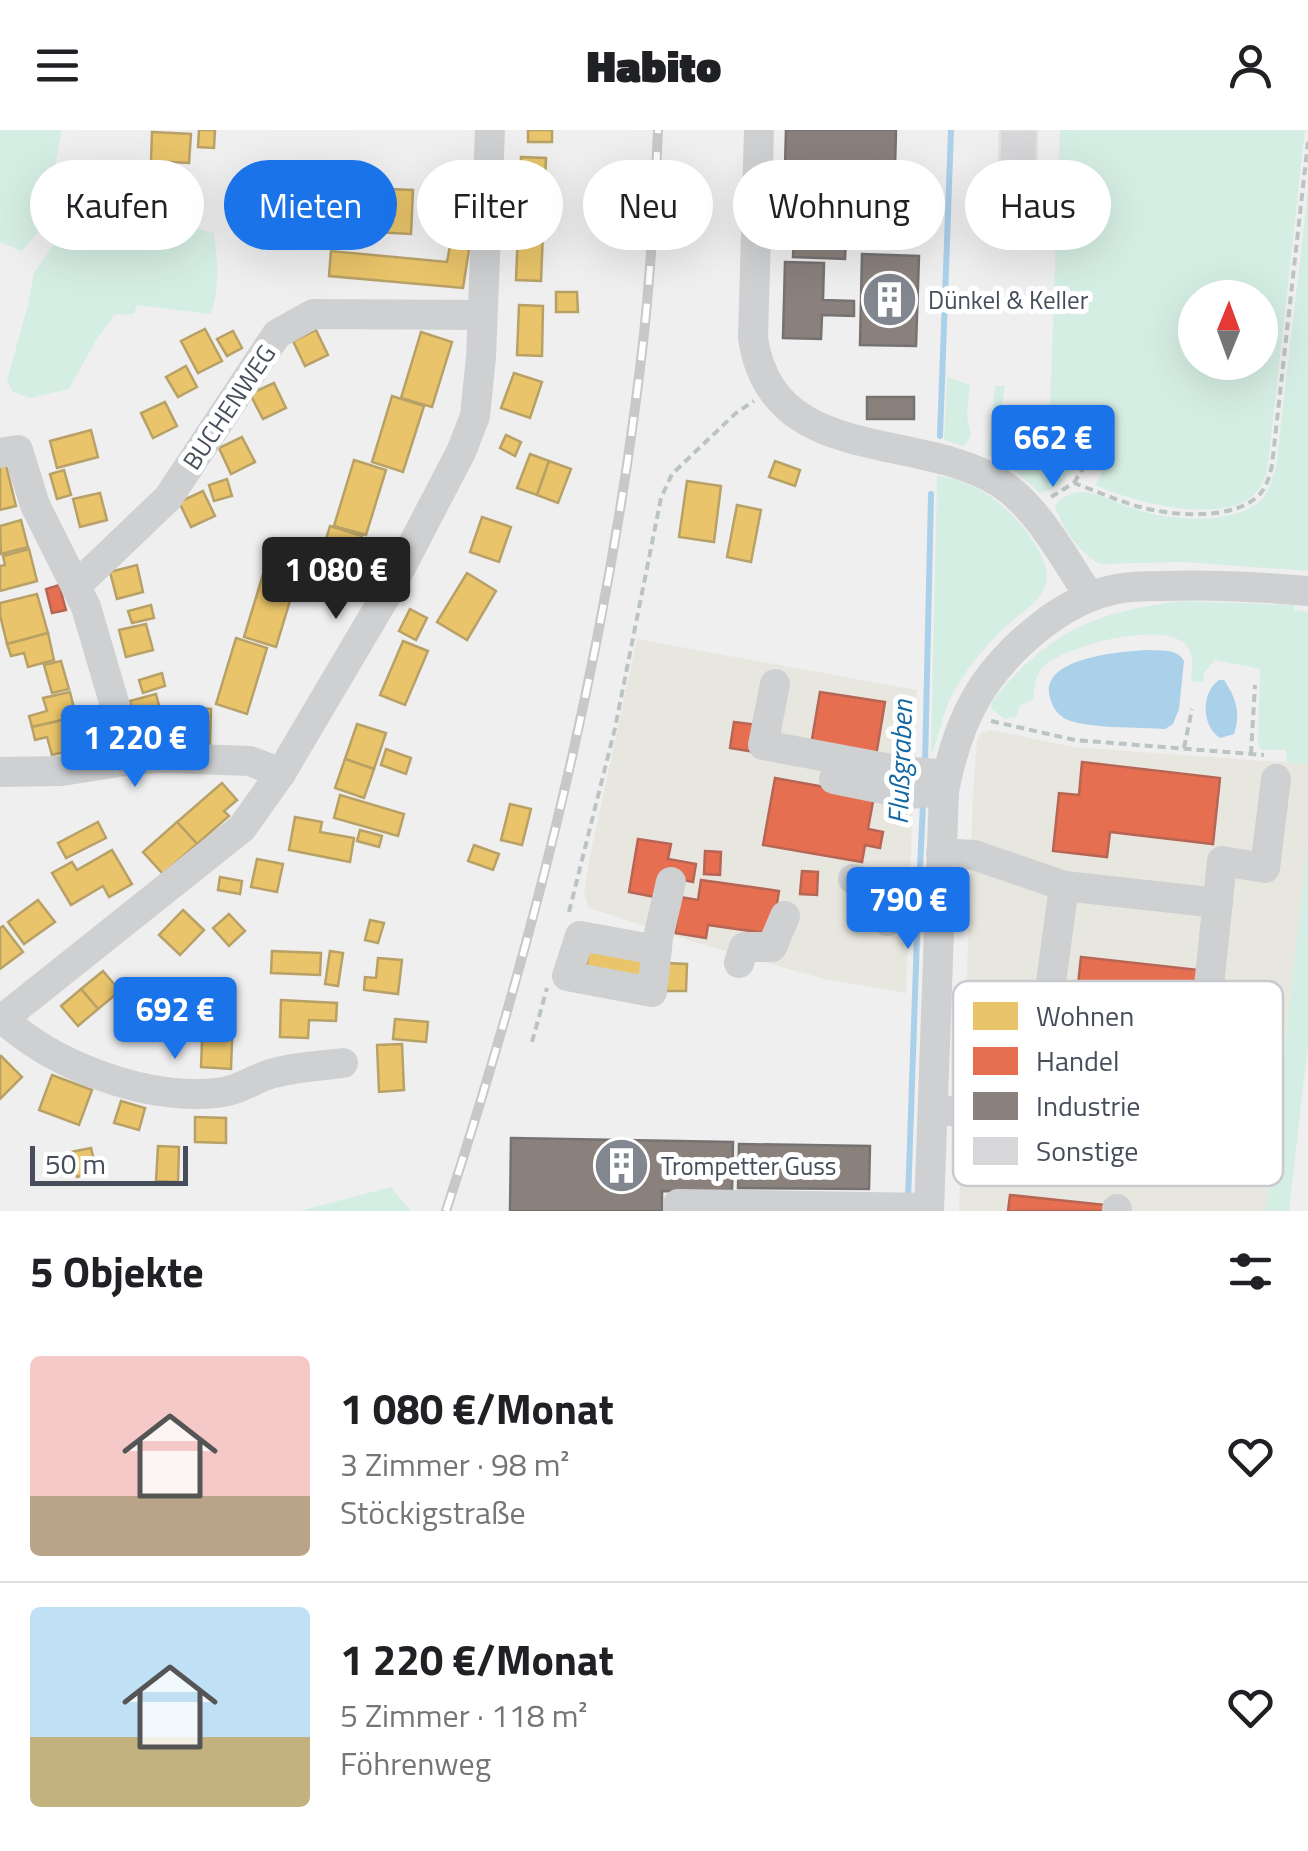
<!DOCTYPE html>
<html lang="de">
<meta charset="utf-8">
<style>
body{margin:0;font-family:"Titillium Web",sans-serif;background:#f2f2f2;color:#202124;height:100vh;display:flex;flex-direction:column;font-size:38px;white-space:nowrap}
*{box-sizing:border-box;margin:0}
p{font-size:32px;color:#757577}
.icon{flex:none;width:55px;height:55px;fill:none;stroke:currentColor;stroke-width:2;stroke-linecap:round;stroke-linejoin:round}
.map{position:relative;height:1081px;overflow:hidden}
.side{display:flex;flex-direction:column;background:#fff;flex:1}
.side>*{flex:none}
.banner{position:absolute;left:30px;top:30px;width:1250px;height:90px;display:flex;gap:20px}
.needle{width:65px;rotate:1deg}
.controls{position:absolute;left:1178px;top:150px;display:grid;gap:20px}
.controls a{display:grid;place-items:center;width:100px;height:100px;border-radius:50%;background:#fff;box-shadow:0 10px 40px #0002;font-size:50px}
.scale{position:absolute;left:30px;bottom:25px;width:158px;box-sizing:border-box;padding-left:10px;border:5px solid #474e5b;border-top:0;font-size:28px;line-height:35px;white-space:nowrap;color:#474e5b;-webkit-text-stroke:8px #fff;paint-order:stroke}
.price{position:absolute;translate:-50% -85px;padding:0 22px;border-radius:10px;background:#1a73e8;color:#fff;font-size:32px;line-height:65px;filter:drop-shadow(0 2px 5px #0008)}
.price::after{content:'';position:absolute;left:50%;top:60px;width:30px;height:22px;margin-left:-15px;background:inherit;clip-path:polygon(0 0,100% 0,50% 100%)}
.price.active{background:#222;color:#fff}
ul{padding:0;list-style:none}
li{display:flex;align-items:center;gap:30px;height:250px;padding:0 30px}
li+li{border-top:2px solid #e0e0e0}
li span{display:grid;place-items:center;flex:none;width:280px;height:200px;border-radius:10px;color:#555}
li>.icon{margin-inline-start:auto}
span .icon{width:120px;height:120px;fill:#fffc;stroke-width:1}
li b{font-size:42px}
h2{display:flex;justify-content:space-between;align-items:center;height:120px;padding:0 30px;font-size:42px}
.pill{padding:0 35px;border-radius:45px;background:#fff;box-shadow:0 10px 40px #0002;font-size:35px;line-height:90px}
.pill.active{background:#1a73e8;color:#fff}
header{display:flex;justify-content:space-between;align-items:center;height:130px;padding:0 30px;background:#fff;font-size:45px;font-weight:800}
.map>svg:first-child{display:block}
.commercial{fill:#e8e7df}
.green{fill:#d5eee3;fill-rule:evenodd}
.water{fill:#abd0ea}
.homes{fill:#e9c46a;stroke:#b8a166;stroke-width:2.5}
.shops{fill:#e76f51;stroke:#b76554;stroke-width:2.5}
.industry{fill:#8a817c;stroke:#767272;stroke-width:2.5}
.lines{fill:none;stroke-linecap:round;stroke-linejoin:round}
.stream{stroke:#abd0ea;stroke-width:6}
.building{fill:#d7d7d9;stroke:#e1e1e2;stroke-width:2.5}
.path{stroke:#bac4c3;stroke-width:4;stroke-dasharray:8 5;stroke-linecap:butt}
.minor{stroke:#ced0d2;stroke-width:30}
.rail-casing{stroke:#c6c8ca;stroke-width:10}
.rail{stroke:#fff;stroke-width:6;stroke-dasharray:19;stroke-linecap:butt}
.labels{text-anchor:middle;stroke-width:10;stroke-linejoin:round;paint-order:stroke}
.poi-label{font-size:25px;fill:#474e5b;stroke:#fff;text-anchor:start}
.street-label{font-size:25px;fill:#474e5b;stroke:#fff}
.water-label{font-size:28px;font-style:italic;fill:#1368a3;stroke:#fff}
.key{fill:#fff;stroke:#c8cace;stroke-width:2.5}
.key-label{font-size:28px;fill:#474e5b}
</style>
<header><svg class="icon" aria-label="menu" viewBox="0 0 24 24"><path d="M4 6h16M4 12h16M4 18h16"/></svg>Habito<svg class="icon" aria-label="person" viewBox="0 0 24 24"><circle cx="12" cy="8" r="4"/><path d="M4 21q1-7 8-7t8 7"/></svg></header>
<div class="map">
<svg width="1308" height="1081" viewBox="0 0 1308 1081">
<rect width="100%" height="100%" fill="#f0efef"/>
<!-- commercial -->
<g class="commercial">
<path d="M 637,509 L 917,560 L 906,863 L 824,849 L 697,813 L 589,778 L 584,763 L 590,726 Z"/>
<path d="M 992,600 L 1073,617 L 1308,634 L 1308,712 L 1266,1081 L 959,1081 L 973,661 L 977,610 L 981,603 Z"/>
</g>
<!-- green -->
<g class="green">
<path d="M 0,0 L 62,0 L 45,87 L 39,101 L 22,121 L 0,112 Z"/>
<path d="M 1060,0 L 1305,0 L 1268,335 C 1266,343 1264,351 1260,358 C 1231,399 1132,372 1095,355 L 1101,345 L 1099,330 L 1088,322 C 1072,340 1065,357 1040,363 L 1015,341 L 988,325 L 995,256 L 1005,256 L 997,306 L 1023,324 L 1048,329 ZM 1195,168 L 1260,168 L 1260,232 L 1195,232 Z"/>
<path d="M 1308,61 L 1308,441 L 1184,432 L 1100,434 C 1080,424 1061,397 1055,375 C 1062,367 1072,362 1082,362 C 1099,362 1123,377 1141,381 C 1173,390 1233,395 1260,371 C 1270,362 1272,348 1276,336 Z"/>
<path d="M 164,95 L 196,98 L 214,103 C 217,127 221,162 210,184 L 137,175 L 134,184 L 114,185 L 95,212 L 69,259 L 31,268 L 13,262 L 7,250 L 28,175 L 34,143 L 54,114 L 57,100 L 147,102 Z"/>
<path d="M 947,247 L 970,255 L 967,286 L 971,305 L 964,316 L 944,310 Z"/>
<path d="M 937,346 C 980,350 1019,384 1039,421 C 1045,434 1050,444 1045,457 C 1037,475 1015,487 1001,501 C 981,521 963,543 950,569 C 943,585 939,604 933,621 L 931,621 Z"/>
<path d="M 1180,471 L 1295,475 L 1294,480 L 1308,482 L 1308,634 L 1287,633 L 1286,620 L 1261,620 L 1258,614 L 1260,539 L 1215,530 L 1204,543 L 1203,552 L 1191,551 C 1192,538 1195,524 1185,514 C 1162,490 1062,516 1042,538 C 1035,546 1034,559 1034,569 L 1020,576 L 1016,587 L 1005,589 L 991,579 L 992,571 C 1049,502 1091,483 1180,471 Z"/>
<path d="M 1308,712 L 1308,914 L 1289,1081 L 1266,1081 Z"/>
<path d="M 391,1057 L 411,1081 L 299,1081 Z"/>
</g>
<!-- water -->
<g class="water">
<path d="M 1149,520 C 1161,521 1177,518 1184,531 L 1179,579 L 1173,594 L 1165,599 C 1143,597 1081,599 1064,588 C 1055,583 1050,572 1049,562 C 1046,527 1123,521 1149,520 Z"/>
<path d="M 1219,550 L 1224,550 C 1236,568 1241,583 1234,604 L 1220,608 C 1201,596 1201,562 1219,550 Z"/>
</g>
<!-- homes -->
<g class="homes">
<path d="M 199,0 L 215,0 L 214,18 L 198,17 Z"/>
<rect x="528" y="0" width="24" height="12"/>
<path d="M 152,2 L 191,4 L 189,33 L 151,31 Z"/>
<path d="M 521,27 L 546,28 L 544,78 L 520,77 Z"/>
<path d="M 262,50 L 300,52 L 298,94 L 259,92 Z"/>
<path d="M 336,57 L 413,60 L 411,104 L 315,99 L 316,76 L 335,76 Z"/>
<path d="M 518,100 L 543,101 L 541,151 L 516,150 Z"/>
<path d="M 452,105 L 471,107 L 463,158 L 329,146 L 331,121 L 447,132 Z"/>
<path d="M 556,162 L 577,162 L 578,182 L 556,182 Z"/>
<path d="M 519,175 L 543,176 L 542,226 L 517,225 Z"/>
<path d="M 205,199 L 222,231 L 198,243 L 181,211 Z"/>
<path d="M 316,200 L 328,225 L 305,236 L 293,211 Z"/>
<path d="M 233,201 L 242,218 L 227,226 L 217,209 Z"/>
<path d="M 421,202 L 452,212 L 432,277 L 401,268 Z"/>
<path d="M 186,236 L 197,257 L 178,267 L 166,247 Z"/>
<path d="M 514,243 L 542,252 L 530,288 L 501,278 Z"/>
<path d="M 274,253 L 286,278 L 263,289 L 250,264 Z"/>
<path d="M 392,266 L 424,276 L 403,342 L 372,332 Z"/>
<path d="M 165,272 L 177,296 L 153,308 L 141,283 Z"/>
<path d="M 91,300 L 98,327 L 57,338 L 50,311 Z"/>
<path d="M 506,305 L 521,312 L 515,326 L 500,318 Z"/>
<path d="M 242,307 L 255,332 L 231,344 L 219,318 Z"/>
<path d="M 530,324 L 549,331 L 537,365 L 517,358 Z"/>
<path d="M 354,330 L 386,340 L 366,405 L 334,396 Z"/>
<path d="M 5,331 L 16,376 L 0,380 L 0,332 Z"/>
<path d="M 549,331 L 571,339 L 558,373 L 537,365 Z"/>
<path d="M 775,331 L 800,340 L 795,356 L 769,347 Z"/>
<path d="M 64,340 L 71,365 L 57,369 L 50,344 Z"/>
<path d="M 227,349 L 232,366 L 214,371 L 209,355 Z"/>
<path d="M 687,351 L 721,356 L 714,412 L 679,407 Z"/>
<path d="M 203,361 L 215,386 L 191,397 L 179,372 Z"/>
<path d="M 100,363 L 107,390 L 80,397 L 73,369 Z"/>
<path d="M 737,375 L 761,380 L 751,432 L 727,427 Z"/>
<path d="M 482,387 L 511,397 L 499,432 L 470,422 Z"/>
<path d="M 21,390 L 28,417 L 1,424 L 0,396 Z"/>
<path d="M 330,396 L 362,406 L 341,472 L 310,462 Z"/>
<path d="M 29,419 L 37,451 L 0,461 L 0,436 L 5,435 L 3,426 Z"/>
<path d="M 137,435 L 143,462 L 117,469 L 110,442 Z"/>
<path d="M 264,441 L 296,451 L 276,517 L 244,507 Z"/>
<path d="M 467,443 L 496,461 L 467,510 L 437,492 Z"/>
<path d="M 37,464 L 48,503 L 7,514 L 0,485 L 0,473 Z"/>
<path d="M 151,475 L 154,488 L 132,493 L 128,481 Z"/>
<path d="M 410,479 L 427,488 L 416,510 L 399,501 Z"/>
<path d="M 146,494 L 153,520 L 126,527 L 119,500 Z"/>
<path d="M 48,503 L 54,530 L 28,537 L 24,523 L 11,526 L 7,514 Z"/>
<path d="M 236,508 L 267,518 L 247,584 L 216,574 Z"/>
<path d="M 403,511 L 428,521 L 405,575 L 380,565 Z"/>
<path d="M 61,531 L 69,559 L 52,563 L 44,535 Z"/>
<path d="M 162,543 L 165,556 L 143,563 L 139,550 Z"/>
<path d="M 70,562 L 76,587 L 32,597 L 29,586 L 47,581 L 43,568 Z"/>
<path d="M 156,564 L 163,591 L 137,598 L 130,571 Z"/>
<path d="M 194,578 L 211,579 L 210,615 L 192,614 Z"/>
<path d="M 76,587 L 84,617 L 52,625 L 47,607 L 35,610 L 32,597 Z"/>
<path d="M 357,594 L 386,603 L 374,639 L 345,629 Z"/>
<path d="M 386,619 L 411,628 L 406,644 L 381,635 Z"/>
<path d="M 345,629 L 374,639 L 364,668 L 335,658 Z"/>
<path d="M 222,653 L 237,670 L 224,681 L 229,686 L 197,714 L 177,692 Z"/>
<path d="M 340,665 L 404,684 L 398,706 L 334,688 Z"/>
<path d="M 510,674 L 531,679 L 522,715 L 501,710 Z"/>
<path d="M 295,687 L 322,692 L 320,702 L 354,708 L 350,732 L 289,720 Z"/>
<path d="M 98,692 L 106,708 L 66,728 L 58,713 Z"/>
<path d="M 177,692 L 197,714 L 163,744 L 143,722 Z"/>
<path d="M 360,700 L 382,706 L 379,717 L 357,711 Z"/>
<path d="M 474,715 L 499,724 L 493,740 L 468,731 Z"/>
<path d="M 112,720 L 132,754 L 109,767 L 103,756 L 71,775 L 52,743 L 72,732 L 77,740 Z"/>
<path d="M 257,729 L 283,734 L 277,762 L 251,757 Z"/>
<path d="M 220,747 L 242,751 L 240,764 L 218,760 Z"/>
<path d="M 38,770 L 55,792 L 24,814 L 8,792 Z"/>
<path d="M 183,780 L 204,800 L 180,825 L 159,805 Z"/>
<path d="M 229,784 L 245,801 L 229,816 L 213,798 Z"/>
<path d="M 370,790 L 384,793 L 378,813 L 365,810 Z"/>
<path d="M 3,796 L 23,822 L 0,839 L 0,798 Z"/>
<path d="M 589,817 L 650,824 L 646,855 L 585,848 Z"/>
<path d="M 272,821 L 321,823 L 320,845 L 271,843 Z"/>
<path d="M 330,821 L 343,823 L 338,856 L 325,854 Z"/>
<path d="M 378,828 L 402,830 L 398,864 L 364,860 L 365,847 L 376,848 Z"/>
<path d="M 667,833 L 687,834 L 686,861 L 666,861 Z"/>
<path d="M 103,841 L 120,861 L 98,879 L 81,859 Z"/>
<path d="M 137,851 L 148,864 L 134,875 L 124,862 Z"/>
<path d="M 81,859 L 98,879 L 78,896 L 61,876 Z"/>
<path d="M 281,870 L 337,873 L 336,891 L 309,890 L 308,908 L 280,907 Z"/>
<path d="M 165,883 L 184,884 L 184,901 L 164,900 Z"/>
<path d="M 203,884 L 233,886 L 231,939 L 201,937 Z"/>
<path d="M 395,889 L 428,892 L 426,912 L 393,909 Z"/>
<path d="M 402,914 L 404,960 L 379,962 L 377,915 Z"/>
<path d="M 1,926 L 22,947 L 0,969 L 0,927 Z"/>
<path d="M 52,945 L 92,960 L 79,995 L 39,980 Z"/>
<path d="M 121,971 L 145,978 L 139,1000 L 114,993 Z"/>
<path d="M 195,987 L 226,988 L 226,1013 L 195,1012 Z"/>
<path d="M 158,1016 L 179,1017 L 178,1052 L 156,1051 Z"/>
<path d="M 91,1018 L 97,1042 L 77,1047 L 71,1022 Z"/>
</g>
<!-- shops -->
<g class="shops">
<path d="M 59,455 L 66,480 L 52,483 L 46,459 Z"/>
<path d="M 820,562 L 885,572 L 875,632 L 810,621 Z"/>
<path d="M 734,592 L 759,595 L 755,622 L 730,618 Z"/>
<path d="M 1082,632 L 1220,648 L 1213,714 L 1110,702 L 1107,727 L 1053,721 L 1059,663 L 1079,665 Z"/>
<path d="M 775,648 L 874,666 L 868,699 L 883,702 L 880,718 L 865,715 L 862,732 L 763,715 Z"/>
<path d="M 638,709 L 671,714 L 668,729 L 696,734 L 693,752 L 664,746 L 660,768 L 629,762 Z"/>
<path d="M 705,721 L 721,722 L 720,745 L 704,744 Z"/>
<path d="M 802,741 L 818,742 L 817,765 L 800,764 Z"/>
<path d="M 701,750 L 779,761 L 772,804 L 708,795 L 706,808 L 675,803 L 680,767 L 698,770 Z"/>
<path d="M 854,759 L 883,761 L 881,795 L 852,793 Z"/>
<path d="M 1081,827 L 1199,840 L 1190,923 L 1072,910 Z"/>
<path d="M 1010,1065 L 1106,1075 L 1105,1081 L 1008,1081 Z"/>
</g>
<!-- industry -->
<g class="industry">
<path d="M 786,0 L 896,0 L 894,75 L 784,72 Z"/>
<path d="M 794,103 L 846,105 L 845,129 L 793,127 Z"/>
<path d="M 862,124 L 919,126 L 916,216 L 860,215 Z"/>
<path d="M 785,132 L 824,133 L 823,170 L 854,171 L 854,186 L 822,185 L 821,209 L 783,208 Z"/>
<rect x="867" y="267" width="47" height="22"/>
<path d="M 511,1008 L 733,1012 L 732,1062 L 662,1061 L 662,1081 L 510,1081 Z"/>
<path d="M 739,1014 L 870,1016 L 869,1059 L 738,1058 Z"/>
</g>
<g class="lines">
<!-- stream -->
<g class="stream">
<path d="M 940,306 L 951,0"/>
<path d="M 925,635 L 931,364"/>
<path d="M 919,760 L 923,673"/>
<path d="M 908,1070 L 918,777"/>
</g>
</g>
<!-- building -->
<path class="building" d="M 1000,0 L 1037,0 L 1036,75 L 999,75 Z"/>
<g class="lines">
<!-- path -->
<g class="path">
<path d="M 1074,353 L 1089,328"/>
<path d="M 1051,367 L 1074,353 C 1096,361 1118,371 1140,377 C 1173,386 1235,391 1260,364 C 1267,356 1270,345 1272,335 L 1308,12"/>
<path d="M 991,591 L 1075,610 L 1264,625"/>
<path d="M 1184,618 L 1192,579"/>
<path d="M 1251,624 L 1255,555"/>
<path d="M 569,782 L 615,598 L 661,368 L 672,344 L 736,283 L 754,271"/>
<path d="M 532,912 L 547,858"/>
</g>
<!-- minor -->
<g class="minor">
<path d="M 759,0 L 753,208 C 772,337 918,300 1000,353 C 1038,377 1065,430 1090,467"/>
<path d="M 0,323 L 18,320 L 35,375 L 86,477 L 131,630"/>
<path d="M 76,456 L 168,368 L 277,204 L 313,184 L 482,185"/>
<path d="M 775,554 L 763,615 L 902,641 L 947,645"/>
<path d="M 0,642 L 62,641 L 131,630 L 164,628 L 250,631 L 281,643"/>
<path d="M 834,649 L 908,664 L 944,661"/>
<path d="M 941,723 L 974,725 L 1064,756 L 1218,773"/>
<path d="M 853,749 L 890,758 L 889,768"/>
<path d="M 888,791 L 889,768 L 940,770"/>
<path d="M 657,820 L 580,806 L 567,846 L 652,862 L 658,808 L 671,752"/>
<path d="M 739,833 L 744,817 L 772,817 L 785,786"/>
<path d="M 2,888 C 54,936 145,970 216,963 C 240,961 254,948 274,943 C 296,937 320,936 343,933"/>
<path d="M 1046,889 L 1064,756"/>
<path d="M 1251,890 L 1206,885 L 1222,731 L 1265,738 L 1276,649"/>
<path d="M 0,891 L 242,698 L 281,643 L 388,462 L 461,322 L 475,286 L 481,227 L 490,0"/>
<path d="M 933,980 L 966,982 L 1017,998 L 1016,1021 L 1172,1040 L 1181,944 L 1143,929 L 992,913 L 987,961"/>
<path d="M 678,1074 L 929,1078"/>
<path d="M 929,1081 L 944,661 C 958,588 983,541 1042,495 C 1064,478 1090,464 1117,459 C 1132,456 1148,456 1163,456 C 1211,454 1260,457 1308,461"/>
<path d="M 1117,1081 L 1117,1079"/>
</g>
<defs>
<path id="rail" d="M 446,1081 C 539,796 611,502 644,204 C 651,136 655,68 658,0"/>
</defs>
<!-- rail casing -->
<use href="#rail" class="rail-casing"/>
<!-- rail -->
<use href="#rail" class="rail"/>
</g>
<!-- icons -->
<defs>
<symbol id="building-disc" viewBox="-11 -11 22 22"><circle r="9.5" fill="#82868f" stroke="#fff"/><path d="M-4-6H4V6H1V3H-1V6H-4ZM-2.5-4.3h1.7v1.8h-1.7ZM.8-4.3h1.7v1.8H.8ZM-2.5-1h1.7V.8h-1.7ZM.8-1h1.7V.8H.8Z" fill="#fff"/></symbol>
</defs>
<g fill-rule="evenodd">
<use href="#building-disc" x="858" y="138" width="63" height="63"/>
<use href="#building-disc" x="590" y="1004" width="63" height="63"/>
</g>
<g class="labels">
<!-- poi labels -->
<g class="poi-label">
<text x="928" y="179">Dünkel &amp; Keller</text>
<text x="661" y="1045">Trompetter Guss</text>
</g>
<!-- street labels -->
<g class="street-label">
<text transform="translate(229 277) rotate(-56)" y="9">BUCHENWEG</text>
</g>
<!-- water labels -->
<g class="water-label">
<text transform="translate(900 632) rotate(-88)" y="10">Flußgraben</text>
</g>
</g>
<!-- legend -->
<rect x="953" y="851" width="330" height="205" rx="15" class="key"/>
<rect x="973" y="872" width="45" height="28" fill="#e9c46a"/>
<rect x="973" y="917" width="45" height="28" fill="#e76f51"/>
<rect x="973" y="962" width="45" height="28" fill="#8a817c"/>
<rect x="973" y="1007" width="45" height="28" fill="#d7d7d9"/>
<g class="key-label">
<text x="1036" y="896">Wohnen</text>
<text x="1036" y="941">Handel</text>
<text x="1036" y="986">Industrie</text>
<text x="1036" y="1031">Sonstige</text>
</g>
</svg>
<div class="controls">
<a><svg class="needle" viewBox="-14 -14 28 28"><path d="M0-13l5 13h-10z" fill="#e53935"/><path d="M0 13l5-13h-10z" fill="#757577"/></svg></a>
</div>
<div class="scale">50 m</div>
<b class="price" style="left:1053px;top:360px">662 €</b>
<b class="price active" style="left:336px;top:492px">1 080 €</b>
<b class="price" style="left:135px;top:660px">1 220 €</b>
<b class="price" style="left:908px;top:822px">790 €</b>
<b class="price" style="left:175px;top:932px">692 €</b>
<div class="banner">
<a class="pill">Kaufen</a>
<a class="pill active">Mieten</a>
<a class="pill">Filter</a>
<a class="pill">Neu</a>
<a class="pill">Wohnung</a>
<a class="pill">Haus</a>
</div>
</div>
<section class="side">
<h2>5 Objekte<svg class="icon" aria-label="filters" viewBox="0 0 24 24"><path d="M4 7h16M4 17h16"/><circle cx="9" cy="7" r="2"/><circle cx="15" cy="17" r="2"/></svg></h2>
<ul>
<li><span style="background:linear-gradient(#f6c9c9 70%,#b9a48a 0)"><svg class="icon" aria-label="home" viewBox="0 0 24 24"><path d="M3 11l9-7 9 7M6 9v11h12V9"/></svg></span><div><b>1 080 €/Monat</b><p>3 Zimmer · 98 m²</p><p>Stöckigstraße</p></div><svg class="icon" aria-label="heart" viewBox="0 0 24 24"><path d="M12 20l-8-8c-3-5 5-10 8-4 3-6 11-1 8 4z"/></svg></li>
<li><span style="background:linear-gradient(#bfe0f5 65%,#c2b280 0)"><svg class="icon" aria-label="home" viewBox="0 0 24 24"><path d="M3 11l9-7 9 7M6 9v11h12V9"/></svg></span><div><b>1 220 €/Monat</b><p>5 Zimmer · 118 m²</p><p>Föhrenweg</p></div><svg class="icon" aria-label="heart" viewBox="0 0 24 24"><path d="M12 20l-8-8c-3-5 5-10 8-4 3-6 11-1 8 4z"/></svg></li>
</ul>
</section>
